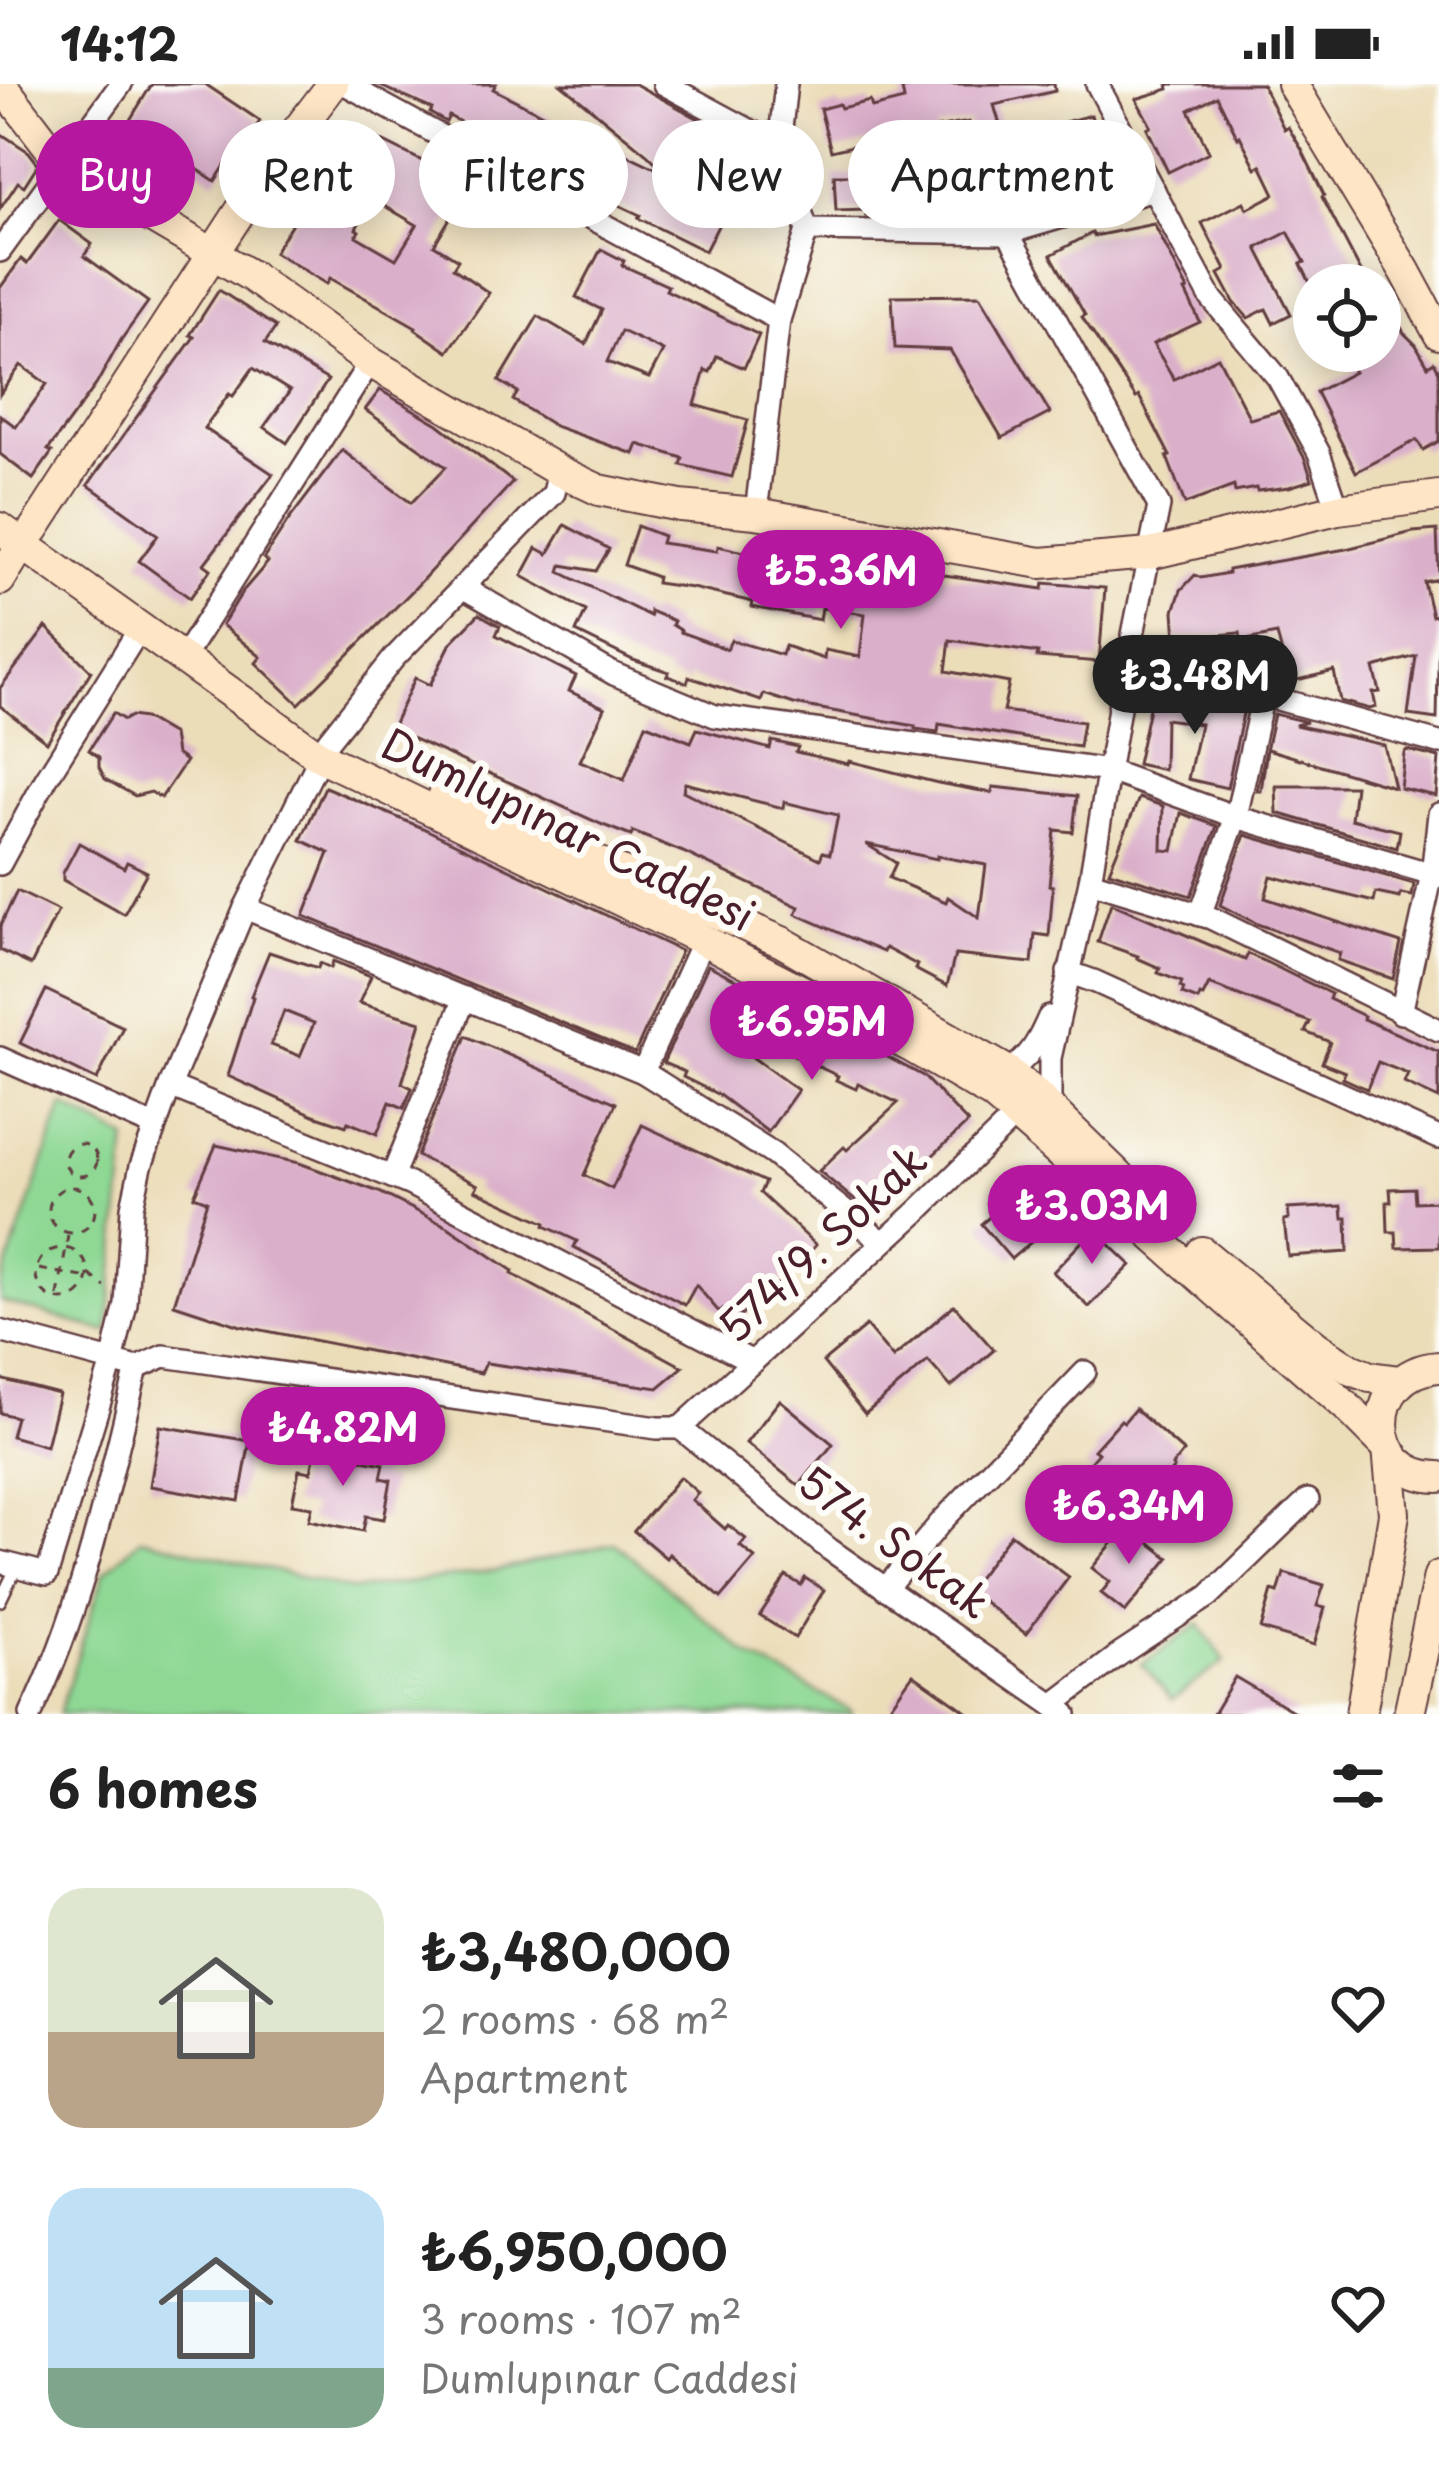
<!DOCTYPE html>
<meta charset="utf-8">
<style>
body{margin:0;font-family:"Playpen Sans",sans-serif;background:#f6f6f6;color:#222;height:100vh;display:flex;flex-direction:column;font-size:45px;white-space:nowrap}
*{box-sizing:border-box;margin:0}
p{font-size:39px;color:#767676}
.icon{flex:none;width:66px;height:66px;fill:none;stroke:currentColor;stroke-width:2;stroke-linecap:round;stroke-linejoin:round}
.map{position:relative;height:1630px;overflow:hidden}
.details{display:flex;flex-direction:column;background:#fff;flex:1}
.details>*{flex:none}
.banner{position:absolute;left:36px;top:36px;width:1368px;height:108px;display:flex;gap:24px}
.controls{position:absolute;left:1293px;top:180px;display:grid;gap:24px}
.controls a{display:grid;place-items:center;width:108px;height:108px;border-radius:50%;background:#fff;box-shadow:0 6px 30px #0003;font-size:60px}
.price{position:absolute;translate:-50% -102px;padding:0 27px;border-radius:42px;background:#b5179e;color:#fff;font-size:39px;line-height:78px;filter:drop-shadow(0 3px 6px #0008)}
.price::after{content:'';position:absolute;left:50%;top:72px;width:36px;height:27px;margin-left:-18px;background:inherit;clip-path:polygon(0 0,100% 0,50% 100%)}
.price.current{background:#222;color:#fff}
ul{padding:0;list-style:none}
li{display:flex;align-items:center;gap:36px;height:300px;padding:0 48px}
li span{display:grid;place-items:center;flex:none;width:336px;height:240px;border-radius:36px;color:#555}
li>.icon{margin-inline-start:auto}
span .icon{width:144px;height:144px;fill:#fffc;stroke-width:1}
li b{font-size:51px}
h2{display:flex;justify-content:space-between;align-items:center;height:144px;padding:0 48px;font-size:51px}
.pill{padding:0 42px;border-radius:54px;background:#fff;box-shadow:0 6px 30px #0003;font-size:42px;line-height:108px}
.pill.current{background:#b5179e;color:#fff}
.status{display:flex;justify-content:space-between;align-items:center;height:84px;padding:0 60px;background:#fff;direction:ltr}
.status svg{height:33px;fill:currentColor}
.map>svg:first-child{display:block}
.green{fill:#8ed894;stroke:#6c7c60;stroke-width:3}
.building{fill:#daafca;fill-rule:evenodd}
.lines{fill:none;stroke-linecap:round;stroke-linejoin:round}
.lane-casing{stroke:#623c40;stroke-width:15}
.street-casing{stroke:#623c40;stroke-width:26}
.secondary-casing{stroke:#623c40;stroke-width:34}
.path{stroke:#623c40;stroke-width:3;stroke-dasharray:9 9;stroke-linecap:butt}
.lane{stroke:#fff;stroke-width:10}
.street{stroke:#fff;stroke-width:21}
.secondary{stroke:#fde5c5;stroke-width:30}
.labels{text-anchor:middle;stroke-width:12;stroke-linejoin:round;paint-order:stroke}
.street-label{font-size:42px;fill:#4a1f2b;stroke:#fdfcf7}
</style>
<div class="status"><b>14:12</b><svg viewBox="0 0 49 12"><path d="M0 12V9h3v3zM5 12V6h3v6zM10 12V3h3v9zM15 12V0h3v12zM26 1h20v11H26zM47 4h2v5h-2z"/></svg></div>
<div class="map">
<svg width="1439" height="1630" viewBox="0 0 1439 1630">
<rect width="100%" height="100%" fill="#fdfcf7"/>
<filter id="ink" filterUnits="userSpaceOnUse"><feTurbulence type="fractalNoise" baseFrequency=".00833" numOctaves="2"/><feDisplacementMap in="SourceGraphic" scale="24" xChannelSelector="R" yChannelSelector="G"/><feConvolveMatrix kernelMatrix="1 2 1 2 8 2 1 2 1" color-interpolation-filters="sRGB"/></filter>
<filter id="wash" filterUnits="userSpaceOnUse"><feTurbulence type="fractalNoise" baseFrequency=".004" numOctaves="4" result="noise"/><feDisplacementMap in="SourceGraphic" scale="48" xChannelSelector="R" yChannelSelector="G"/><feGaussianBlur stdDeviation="2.7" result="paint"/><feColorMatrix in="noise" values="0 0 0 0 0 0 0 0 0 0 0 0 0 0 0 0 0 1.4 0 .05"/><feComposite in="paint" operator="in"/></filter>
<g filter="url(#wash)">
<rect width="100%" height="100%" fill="#ecddb9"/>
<!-- green -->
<g class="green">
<path d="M 63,1021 L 127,1055 L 108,1248 L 0,1217 L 0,1204 Z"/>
<path d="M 141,1454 L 353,1506 L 496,1487 L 615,1459 L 747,1570 L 850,1626 L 852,1630 L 59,1630 L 104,1489 Z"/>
<path d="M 1199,1540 L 1225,1577 L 1172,1616 L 1142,1580 Z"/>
</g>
<g id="blocks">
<!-- building -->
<g class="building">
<path d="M 152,0 L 205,0 L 260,37 L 249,54 L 245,51 L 215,97 L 179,73 L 182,69 L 130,36 Z"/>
<path d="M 376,0 L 496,0 L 493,5 L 556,37 L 552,46 L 581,59 L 586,51 L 655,84 L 658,81 L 647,70 L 561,0 L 635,0 L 750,63 L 748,66 L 768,76 L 770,81 L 758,84 L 759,94 L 754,119 L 735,109 L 705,167 L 638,134 L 640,131 L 537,83 L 539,80 L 449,32 L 446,38 L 430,29 L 432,25 Z"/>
<path d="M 926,0 L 1054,0 L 1055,7 L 994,21 L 1004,54 L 1091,31 L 1108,92 L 1039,115 L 1039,112 L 1020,118 L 1019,115 L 986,121 L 969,38 L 936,44 L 943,131 L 866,132 L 867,126 L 836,127 L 834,91 L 911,91 L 908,49 L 831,67 L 820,25 L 839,20 L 841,24 L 870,17 L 872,24 L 904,16 L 902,5 Z"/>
<path d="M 1168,0 L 1262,0 L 1284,45 L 1288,43 L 1302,66 L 1324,111 L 1322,113 L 1368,201 L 1311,201 L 1301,180 L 1305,178 L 1288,148 L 1257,164 L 1291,230 L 1273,239 L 1266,225 L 1248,234 L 1234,218 L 1219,190 L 1226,186 L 1202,139 L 1244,118 L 1247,125 L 1275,110 L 1261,81 L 1256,84 L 1240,52 L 1238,54 L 1217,12 L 1189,26 L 1209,68 L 1168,88 L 1147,44 L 1151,42 L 1136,15 L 1169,5 Z"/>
<path d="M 0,49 L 29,68 L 38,80 L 24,102 L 18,98 L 0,125 Z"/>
<path d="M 376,54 L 440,86 L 431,103 L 459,119 L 434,161 L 458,176 L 453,184 L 489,209 L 448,268 L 415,245 L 416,243 L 330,194 L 327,200 L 274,168 L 307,115 L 336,133 ZM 371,114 L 417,141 L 396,175 L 356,152 L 359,147 L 356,145 Z"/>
<path d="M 59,136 L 92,160 L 84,172 L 148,218 L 121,256 L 96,301 L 48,366 L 52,368 L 33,395 L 0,370 L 0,331 L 16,343 L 47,300 L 21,281 L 0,310 L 0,204 L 21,175 L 27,180 Z"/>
<path d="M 1154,140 L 1188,206 L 1185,207 L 1200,238 L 1153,260 L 1174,295 L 1218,273 L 1250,335 L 1279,327 L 1305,375 L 1312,396 L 1289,403 L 1257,407 L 1256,404 L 1235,408 L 1234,402 L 1185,420 L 1167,373 L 1170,372 L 1139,312 L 1136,314 L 1082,233 L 1085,231 L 1051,171 L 1092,149 L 1094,152 Z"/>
<path d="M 601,165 L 624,177 L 622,181 L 668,202 L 666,206 L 759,251 L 744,284 L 717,272 L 710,288 L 705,286 L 695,321 L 748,336 L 732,393 L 681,381 L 683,374 L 638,360 L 634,370 L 554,342 L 513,316 L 518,308 L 499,297 L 538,232 L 586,260 L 602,226 L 576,213 ZM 621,247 L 663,267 L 649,294 L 607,278 Z"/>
<path d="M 1380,204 L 1404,249 L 1416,261 L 1428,282 L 1434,278 L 1439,287 L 1439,357 L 1423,366 L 1417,356 L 1356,388 L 1316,308 L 1354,288 L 1344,267 L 1380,267 Z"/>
<path d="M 219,206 L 276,243 L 265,259 L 328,296 L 287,359 L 264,343 L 290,307 L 253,284 L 233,312 L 229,310 L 204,344 L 273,390 L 204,480 L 211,485 L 190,514 L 139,477 L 158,451 L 88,401 L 194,253 L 190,251 Z"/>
<path d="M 980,211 L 1050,329 L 1002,354 L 950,266 L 895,264 L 892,212 Z"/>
<path d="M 380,306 L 438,340 L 513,398 L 414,505 L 299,620 L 256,579 L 261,573 L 222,541 L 243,507 L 268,478 L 264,474 L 288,437 L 342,366 L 411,419 L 446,383 L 365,326 Z"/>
<path d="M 565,441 L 609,465 L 596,487 L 562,481 L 560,488 L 650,532 L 650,527 L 674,537 L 672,541 L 681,546 L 680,548 L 727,565 L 731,556 L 782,571 L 785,562 L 824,575 L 825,566 L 860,573 L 865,530 L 822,524 L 820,536 L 752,523 L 753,518 L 692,504 L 656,499 L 657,493 L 624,481 L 637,442 L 663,452 L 661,459 L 717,467 L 718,462 L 762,472 L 763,465 L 831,477 L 830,482 L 871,488 L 873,481 L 1043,505 L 1044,499 L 1105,504 L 1099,578 L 1037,573 L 1038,569 L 950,556 L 946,587 L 1009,599 L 1003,627 L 1083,638 L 1079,663 L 939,640 L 938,648 L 915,645 L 915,642 L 794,620 L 764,610 L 761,617 L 689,593 L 687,599 L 667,592 L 669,588 L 633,576 L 576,548 L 586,527 L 522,492 L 537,464 L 548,470 Z"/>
<path d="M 1437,446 L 1439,495 L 1424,498 L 1432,532 L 1439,530 L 1437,635 L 1408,631 L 1416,572 L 1374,584 L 1380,608 L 1373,609 L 1376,623 L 1370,625 L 1340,617 L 1334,587 L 1289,598 L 1277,550 L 1241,557 L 1240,549 L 1176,555 L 1174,527 L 1181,506 L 1195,491 L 1201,494 L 1228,489 L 1228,486 L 1346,465 L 1413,448 Z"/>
<path d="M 479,530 L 500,542 L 496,551 L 576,592 L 569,607 L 605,624 L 580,677 L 624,696 L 646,640 L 691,658 L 697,645 L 770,665 L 772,657 L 798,663 L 796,668 L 848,680 L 849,677 L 938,699 L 992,709 L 993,703 L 1077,712 L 1073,748 L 1055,746 L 1049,801 L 1053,802 L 1049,852 L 1035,850 L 1032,879 L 955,871 L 947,902 L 915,885 L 917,881 L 885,864 L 883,868 L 796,830 L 799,823 L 683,768 L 633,748 L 631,752 L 603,741 L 399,648 L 394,639 L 415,594 L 430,601 L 451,559 ZM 685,699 L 783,724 L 784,718 L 838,731 L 830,770 L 823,768 L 820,775 L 777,754 L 683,707 ZM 866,760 L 937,775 L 937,772 L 986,781 L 979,834 L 948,813 L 946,818 L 889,794 L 896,779 Z"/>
<path d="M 46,543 L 91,587 L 47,658 L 0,622 L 0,604 Z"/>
<path d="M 1169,612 L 1244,625 L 1227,704 L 1188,695 L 1200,640 L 1165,635 L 1164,686 L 1137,680 L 1151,615 L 1169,618 Z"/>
<path d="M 113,629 L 124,636 L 131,632 L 144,634 L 173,651 L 176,670 L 186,677 L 161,714 L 151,708 L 135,712 L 105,695 L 99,683 L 99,673 L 89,666 Z"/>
<path d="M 1274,630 L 1307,638 L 1295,641 L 1384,661 L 1394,703 L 1267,665 L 1261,707 L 1257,707 Z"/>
<path d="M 1407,666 L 1439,674 L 1436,712 L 1400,704 L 1404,669 Z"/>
<path d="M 1276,702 L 1355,702 L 1351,735 L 1400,747 L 1397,764 L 1277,729 Z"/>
<path d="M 325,703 L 423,744 L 681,867 L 635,969 L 304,832 L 329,769 L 301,756 Z"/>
<path d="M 1139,714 L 1163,722 L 1162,766 L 1173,767 L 1181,729 L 1217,742 L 1191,812 L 1109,787 Z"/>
<path d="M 1245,751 L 1414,800 L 1412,812 L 1401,810 L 1400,814 L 1376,809 L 1374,818 L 1271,792 L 1265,814 L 1401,859 L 1393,895 L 1338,876 L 1340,869 L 1260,841 L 1220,821 Z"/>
<path d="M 79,759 L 124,784 L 127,778 L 147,788 L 124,830 L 63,796 L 63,789 Z"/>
<path d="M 17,807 L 58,827 L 31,881 L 0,866 L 0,842 Z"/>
<path d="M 1111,819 L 1245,876 L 1248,870 L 1266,878 L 1331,910 L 1329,915 L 1364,932 L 1363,935 L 1439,968 L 1439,1015 L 1404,999 L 1408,990 L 1378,978 L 1367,1005 L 1343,994 L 1345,988 L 1322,979 L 1330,958 L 1305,948 L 1310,938 L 1209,900 L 1203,912 L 1200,911 L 1198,916 L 1182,910 L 1184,905 L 1180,903 L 1182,898 L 1158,889 L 1160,884 L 1137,874 L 1138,872 L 1098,858 Z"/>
<path d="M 269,868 L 318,884 L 320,879 L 331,884 L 333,877 L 371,892 L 359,919 L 421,938 L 402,999 L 412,1004 L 404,1024 L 390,1018 L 377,1050 L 348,1038 L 346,1042 L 314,1031 L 228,992 L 253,913 L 251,912 ZM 284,927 L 314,939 L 300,972 L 271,961 Z"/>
<path d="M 708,881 L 827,942 L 825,945 L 854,959 L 855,956 L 923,992 L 968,1039 L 870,1129 L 819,1087 L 844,1063 L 847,1066 L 898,1019 L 858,1000 L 856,1005 L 836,996 L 838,992 L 722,937 L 716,947 L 798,1006 L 768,1048 L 719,1011 L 683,993 L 685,988 L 663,979 Z"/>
<path d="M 46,906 L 123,943 L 97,996 L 20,959 Z"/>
<path d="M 466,952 L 616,1019 L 584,1091 L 612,1105 L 642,1041 L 765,1098 L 760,1109 L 816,1161 L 794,1185 L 734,1238 L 723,1226 L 720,1229 L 696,1201 L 685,1221 L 574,1163 L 577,1157 L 545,1142 L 546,1139 L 475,1106 L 478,1101 L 417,1072 Z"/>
<path d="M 216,1061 L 299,1079 L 379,1108 L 448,1143 L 513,1187 L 512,1190 L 683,1283 L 658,1304 L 486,1279 L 481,1289 L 241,1242 L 174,1220 L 207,1117 L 194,1112 Z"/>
<path d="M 1031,1098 L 1061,1133 L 1011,1175 L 981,1140 Z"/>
<path d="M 1414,1104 L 1415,1118 L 1439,1117 L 1439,1163 L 1397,1164 L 1396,1148 L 1388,1148 L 1387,1118 L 1391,1118 L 1390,1105 Z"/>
<path d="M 1342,1122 L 1343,1134 L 1347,1134 L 1348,1168 L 1288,1172 L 1284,1136 L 1289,1135 L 1288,1125 Z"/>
<path d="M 1098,1141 L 1109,1152 L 1105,1156 L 1131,1181 L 1089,1223 L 1053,1188 Z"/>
<path d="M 954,1221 L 994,1266 L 951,1303 L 928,1277 L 865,1330 L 823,1278 L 866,1242 L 893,1274 Z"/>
<path d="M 0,1295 L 59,1310 L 46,1362 L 11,1352 L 16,1333 L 0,1329 Z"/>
<path d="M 780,1316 L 833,1360 L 799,1402 L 746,1359 Z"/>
<path d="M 1135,1325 L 1184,1368 L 1172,1382 L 1174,1384 L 1148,1414 L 1145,1411 L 1133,1424 L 1086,1383 L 1098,1369 L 1094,1366 L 1121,1336 L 1124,1338 Z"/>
<path d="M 160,1342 L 250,1357 L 239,1417 L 150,1402 Z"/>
<path d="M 340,1362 L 361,1366 L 362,1376 L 384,1380 L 381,1394 L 391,1396 L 384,1435 L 366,1432 L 363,1447 L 309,1436 L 312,1423 L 292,1420 L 299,1386 L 311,1388 L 315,1368 L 338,1372 Z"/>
<path d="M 680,1393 L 698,1409 L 692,1416 L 725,1445 L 728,1441 L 746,1455 L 740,1462 L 755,1474 L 721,1514 L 669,1470 L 666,1474 L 634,1447 Z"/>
<path d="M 1127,1441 L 1169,1474 L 1125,1528 L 1101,1509 L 1110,1498 L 1092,1484 Z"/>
<path d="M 1011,1450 L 1069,1493 L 1026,1550 L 968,1506 Z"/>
<path d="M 1284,1489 L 1324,1501 L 1317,1522 L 1325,1524 L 1314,1561 L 1261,1545 L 1272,1507 L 1278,1509 Z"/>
<path d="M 786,1492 L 801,1501 L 805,1494 L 824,1506 L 795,1554 L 760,1532 Z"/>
<path d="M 913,1590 L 970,1630 L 904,1630 L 891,1621 Z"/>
<path d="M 1235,1593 L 1298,1630 L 1213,1630 Z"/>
</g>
</g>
</g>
<g filter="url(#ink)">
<use href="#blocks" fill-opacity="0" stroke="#623c40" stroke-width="3"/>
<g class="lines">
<defs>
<path id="lane" d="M 0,1517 L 17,1482"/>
<g id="street">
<path d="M 345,0 L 779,236"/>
<path d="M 664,0 L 779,62 L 786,0"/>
<path d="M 1097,0 L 1211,214 L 1278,294 L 1319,369 L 1338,425"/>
<path d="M 807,146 L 1008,149 L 1154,106"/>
<path d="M 1008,149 L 1159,422 L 1123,600 L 1090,797 L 1050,974 L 1050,1016 L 1056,1027"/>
<path d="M 0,167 L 121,0"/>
<path d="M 756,429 L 779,236 L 807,146 L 779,62"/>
<path d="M 462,503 L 614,590 L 715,632 L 1109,687 L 1236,733 L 1439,792"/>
<path d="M 192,560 L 370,278"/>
<path d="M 1123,600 L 1247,586 L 1263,611 L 1439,659"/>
<path d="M 0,780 L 46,695 L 140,544"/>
<path d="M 1090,797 L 1211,834 L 1439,946"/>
<path d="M 245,824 L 643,988 L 773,1070 L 883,1158"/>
<path d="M 1200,831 L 1236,733 L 1263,611"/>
<path d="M 1068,888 L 1096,898 L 1439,1054"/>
<path d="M 1401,929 L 1432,790 L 1439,730"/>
<path d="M 0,974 L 155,1043"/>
<path d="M 1007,987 C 1030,975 1039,956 1049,933"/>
<path d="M 643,988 L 703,856"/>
<path d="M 170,1002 L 409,1100 L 753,1278"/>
<path d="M 392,1093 L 465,914"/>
<path d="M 0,1247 L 137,1284 L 164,1272 L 657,1344 L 680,1344"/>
<path d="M 680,1344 L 829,1465 L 1066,1630"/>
<path d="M 680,1344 L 919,1126 L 1004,1043 L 1014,1029"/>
<path d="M 0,1478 L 47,1490 L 112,1278 L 126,1220 L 132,1123 L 141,1082 L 170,1002 L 245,824 L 328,657 L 394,574 L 554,409 L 559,387"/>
<path d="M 885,1505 L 942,1437 L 1085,1288"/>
<path d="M 1053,1621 L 1119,1571 L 1209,1512 L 1308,1416"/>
<path d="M 31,1630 C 84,1521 108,1401 137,1284"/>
</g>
<g id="secondary">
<path d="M 1,0 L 63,81 L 251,192 L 370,278 L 559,387 L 599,406 L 680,422 L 756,429 L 1041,479 L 1150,470 L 1338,425 L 1439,412"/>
<path d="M 1292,0 L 1405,187 L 1439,250"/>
<path d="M 0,444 L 319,672 L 703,856 L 913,964 L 992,1010 L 1014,1029 L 1346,1322 L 1388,1364 L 1394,1430 L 1361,1630"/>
<path d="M 34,445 L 267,86 L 333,0"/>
<path d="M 0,496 L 22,460"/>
<path d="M 444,711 L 782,858 L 1007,987 L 1036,1011 L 1157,1129"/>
<path d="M 1202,1168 L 1317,1263 L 1350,1285 L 1370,1293 L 1400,1297"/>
<path d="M 1439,1283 C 1363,1288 1366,1393 1439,1393"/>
<path d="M 1409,1630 L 1439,1492"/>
</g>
</defs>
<!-- lane casing -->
<use href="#lane" class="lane-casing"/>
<!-- street casing -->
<use href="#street" class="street-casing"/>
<!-- secondary casing -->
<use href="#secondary" class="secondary-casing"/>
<!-- path -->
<g class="path">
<circle cx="81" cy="1076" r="16"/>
<circle cx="72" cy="1126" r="23"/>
<circle cx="62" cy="1190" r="26"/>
<path d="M 39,1185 L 88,1194"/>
<path d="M 89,1190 L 105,1203"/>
<path d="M 58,1212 L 68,1151"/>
</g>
<!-- lane -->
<use href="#lane" class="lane"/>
<!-- street -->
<use href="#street" class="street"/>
<!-- secondary -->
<use href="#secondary" class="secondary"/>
</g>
</g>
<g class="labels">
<!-- street labels -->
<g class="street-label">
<text transform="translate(568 746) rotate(26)" y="15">Dumlupınar Caddesi</text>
<text transform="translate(823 1160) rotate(-43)" y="15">574/9. Sokak</text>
<text transform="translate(894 1459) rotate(36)" y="15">574. Sokak</text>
</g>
</g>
</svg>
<div class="controls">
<a><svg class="icon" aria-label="locate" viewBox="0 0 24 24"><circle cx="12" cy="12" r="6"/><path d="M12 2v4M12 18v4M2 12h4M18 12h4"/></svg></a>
</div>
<b class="price" style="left:841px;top:548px">₺5.36M</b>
<b class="price current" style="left:1195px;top:653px">₺3.48M</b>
<b class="price" style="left:812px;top:999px">₺6.95M</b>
<b class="price" style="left:1092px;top:1183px">₺3.03M</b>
<b class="price" style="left:343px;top:1405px">₺4.82M</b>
<b class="price" style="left:1129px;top:1483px">₺6.34M</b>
<div class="banner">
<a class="pill current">Buy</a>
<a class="pill">Rent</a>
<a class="pill">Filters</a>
<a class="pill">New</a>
<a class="pill">Apartment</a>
</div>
</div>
<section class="details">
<h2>6 homes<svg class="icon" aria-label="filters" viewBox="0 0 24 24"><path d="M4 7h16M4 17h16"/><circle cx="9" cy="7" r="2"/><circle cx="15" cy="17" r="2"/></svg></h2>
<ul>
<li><span style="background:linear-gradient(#dfe7d0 60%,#b9a48a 0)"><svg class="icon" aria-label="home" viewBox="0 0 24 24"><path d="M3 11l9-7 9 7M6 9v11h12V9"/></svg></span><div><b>₺3,480,000</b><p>2 rooms · 68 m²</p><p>Apartment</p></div><svg class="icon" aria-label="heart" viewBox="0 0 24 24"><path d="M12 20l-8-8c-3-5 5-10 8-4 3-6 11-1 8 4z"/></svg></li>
<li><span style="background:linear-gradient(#bfe0f5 75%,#7fa58c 0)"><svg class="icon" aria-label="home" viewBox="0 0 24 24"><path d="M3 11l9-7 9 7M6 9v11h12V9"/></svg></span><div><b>₺6,950,000</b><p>3 rooms · 107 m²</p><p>Dumlupınar Caddesi</p></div><svg class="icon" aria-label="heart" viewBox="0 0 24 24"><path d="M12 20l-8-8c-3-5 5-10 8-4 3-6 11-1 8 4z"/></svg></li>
</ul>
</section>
